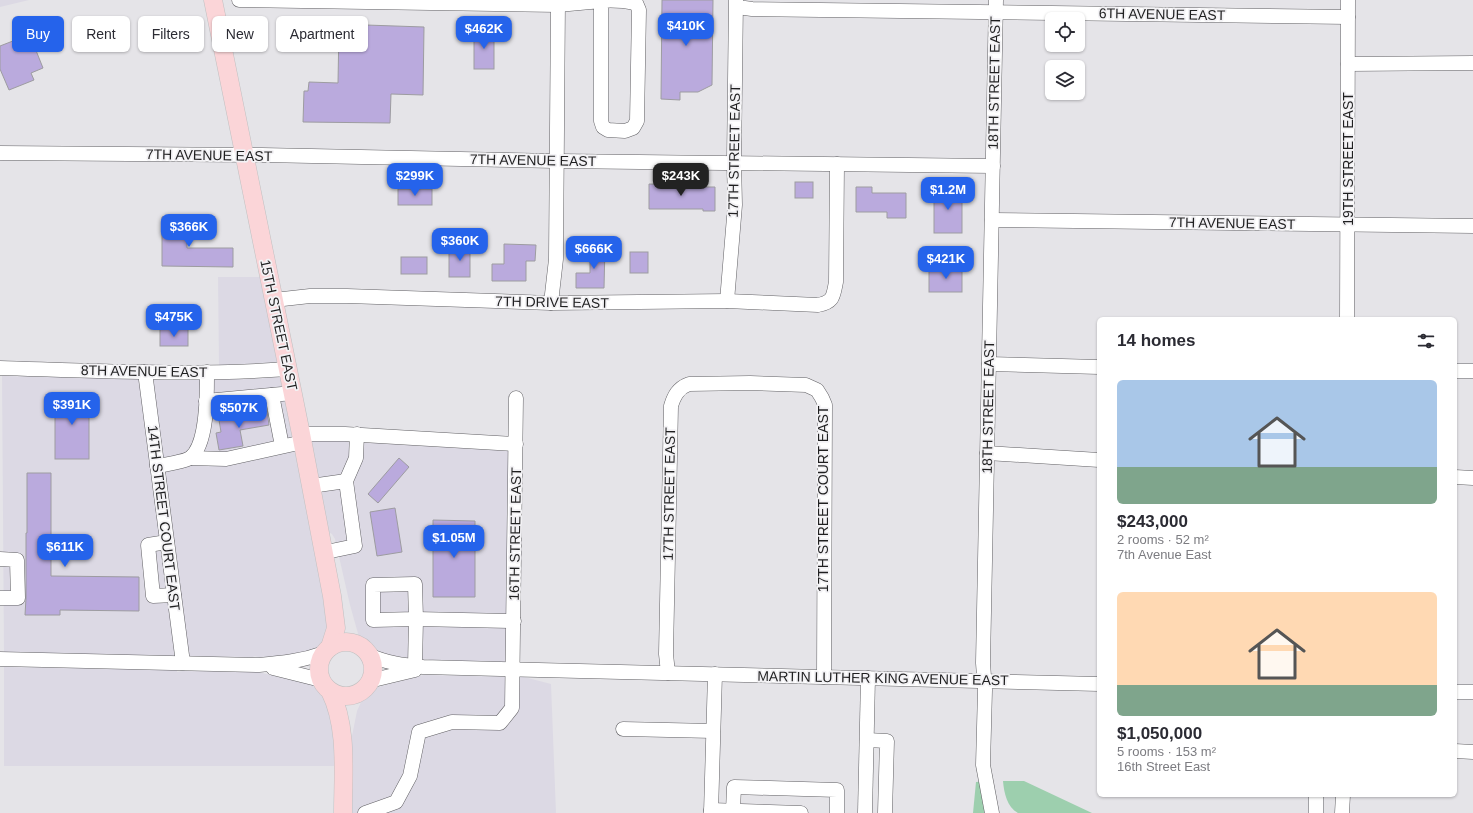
<!DOCTYPE html>
<meta charset="utf-8">
<style>
body{margin:0;font-family:Arial,sans-serif;background:#f7f7f7;color:#2b2b33;height:100vh;display:flex;flex-direction:column;font-size:15px;white-space:nowrap}
*{box-sizing:border-box;margin:0}
p{font-size:13px;color:#7c7c81}
.icon{flex:none;width:22px;height:22px;fill:none;stroke:currentColor;stroke-width:2;stroke-linecap:round;stroke-linejoin:round}
.map{position:relative;flex:1;overflow:hidden}
.panel{position:absolute;left:1097px;top:317px;width:360px;height:480px;display:flex;flex-direction:column;background:#fff;border-radius:6px;box-shadow:0 1px 3px #0004}
.panel>*{flex:none}
.banner{position:absolute;left:12px;top:16px;width:380px;height:36px;display:flex;gap:8px}
.tools{position:absolute;left:1045px;top:12px;display:grid;gap:8px}
.tools a{display:grid;place-items:center;width:40px;height:40px;border-radius:6px;background:#fff;box-shadow:0 1px 3px #0004;font-size:20px}
.price{position:absolute;translate:-50% -34px;padding:0 9px;border-radius:8px;background:#2563eb;color:#fff;font-size:13px;line-height:26px;filter:drop-shadow(0 1px 2px #0008)}
.price::after{content:'';position:absolute;left:50%;top:24px;width:12px;height:9px;margin-left:-6px;background:inherit;clip-path:polygon(0 0,100% 0,50% 100%)}
.price.on{background:#222;color:#fff}
ul{padding:0;list-style:none}
li{display:grid;align-content:center;gap:8px;height:212px;padding:0 20px}
li span{display:grid;place-items:center;height:124px;border-radius:6px;color:#555}
li>.icon{margin-inline-start:auto}
span .icon{width:72px;height:72px;fill:#fffc;stroke-width:1}
li b{font-size:17px}
h2{display:flex;justify-content:space-between;align-items:center;height:48px;padding:0 20px;font-size:17px}
.pill{padding:0 14px;border-radius:6px;background:#fff;box-shadow:0 1px 3px #0004;font-size:14px;line-height:36px}
.pill.on{background:#2563eb;color:#fff}
.map>svg:first-child{display:block}
.built{fill:#dcd9e4}
.green{fill:#9dcfae}
.building{fill:#baaadd;stroke:#9d9ca0}
.lines{fill:none;stroke-linecap:round;stroke-linejoin:round}
.minor-casing{stroke:#616064;stroke-width:15}
.major-casing{stroke:#c0c0c1;stroke-width:19}
.minor{stroke:#fff;stroke-width:14}
.major{stroke:#fbd5d8;stroke-width:18}
.labels{text-anchor:middle;stroke-width:3.5;stroke-linejoin:round;paint-order:stroke}
.street-label{font-size:14px;fill:#1f1f20;stroke:#f3f2f5}
</style>
<div class="map">
<svg width="1473" height="813" viewBox="0 0 1473 813">
<rect width="100%" height="100%" fill="#e5e4e8"/>
<!-- built -->
<g class="built">
<path d="M 0,0 L 29,0 L 0,7 Z"/>
<path d="M 218,277 L 263,277 L 280,362 L 219,365 Z"/>
<path d="M 2,376 L 140,379 L 175,656 L 4,652 Z"/>
<path d="M 283,377 L 313,534 L 311,538 L 314,540 L 329,628 L 323,643 L 320,646 L 306,652 L 286,656 L 259,657 L 254,656 L 253,657 L 188,656 L 153,380 L 250,379 Z"/>
<path d="M 310,441 L 344,441 L 509,451 L 507,662 L 429,660 L 428,659 L 423,660 L 394,656 L 383,654 L 373,649 L 372,645 L 370,646 L 362,639 L 362,637 L 359,637 L 350,605 L 335,539 L 332,534 L 326,530 Z"/>
<path d="M 4,667 L 177,670 L 177,672 L 183,671 L 258,672 L 317,686 L 322,693 L 321,694 L 325,696 L 333,718 L 336,766 L 4,766 Z"/>
<path d="M 424,675 L 524,677 L 551,684 L 556,813 L 352,813 L 350,782 L 350,746 L 357,711 L 363,698 L 366,697 L 366,695 L 371,691 L 373,691 L 374,688 Z"/>
</g>
<!-- green -->
<g class="green">
<path d="M 990,781 L 999,813 L 973,813 L 976,782 Z"/>
<path d="M 1003,781 L 1024,781 L 1092,813 L 1018,813 C 1007,807 1004,793 1003,781 Z"/>
</g>
<!-- building -->
<g class="building">
<path d="M 662,0 L 713,0 L 712,85 L 698,92 L 680,92 L 680,100 L 661,99 Z"/>
<path d="M 352,20 L 366,20 L 366,25 L 424,27 L 423,95 L 391,94 L 390,123 L 303,122 L 304,91 L 308,91 L 309,82 L 338,83 L 339,26 L 352,26 Z"/>
<rect x="474" y="30" width="20" height="39"/>
<path d="M 31,38 L 43,68 L 31,73 L 34,80 L 9,90 L 0,69 L 0,46 L 18,39 L 19,43 Z"/>
<rect x="795" y="182" width="18" height="16"/>
<path d="M 649,184 L 686,185 L 686,187 L 715,187 L 715,211 L 703,211 L 703,209 L 649,209 Z"/>
<path d="M 856,187 L 872,187 L 872,193 L 906,193 L 906,218 L 887,218 L 887,212 L 856,212 Z"/>
<rect x="398" y="189" width="34" height="16"/>
<rect x="934" y="189" width="28" height="44"/>
<path d="M 162,217 L 187,217 L 187,248 L 233,248 L 233,267 L 162,266 Z"/>
<path d="M 504,244 L 536,245 L 535,261 L 526,261 L 526,281 L 492,281 L 492,264 L 504,264 Z"/>
<path d="M 590,246 L 605,246 L 604,288 L 576,288 L 576,273 L 590,273 Z"/>
<rect x="449" y="247" width="21" height="30"/>
<rect x="630" y="252" width="18" height="21"/>
<rect x="401" y="257" width="26" height="17"/>
<rect x="929" y="268" width="33" height="24"/>
<rect x="160" y="329" width="28" height="17"/>
<rect x="55" y="394" width="34" height="65"/>
<path d="M 267,411 L 269,425 L 240,430 L 243,446 L 219,450 L 216,433 L 221,432 L 219,420 Z"/>
<path d="M 399,458 L 409,467 L 378,503 L 368,494 Z"/>
<path d="M 27,473 L 51,473 L 51,576 L 139,577 L 139,611 L 60,610 L 60,615 L 25,615 L 26,598 L 26,533 L 27,533 Z"/>
<path d="M 395,508 L 402,552 L 377,556 L 370,512 Z"/>
<path d="M 433,520 L 475,521 L 475,597 L 433,597 Z"/>
</g>
<g class="lines">
<defs>
<g id="minor">
<path d="M 239,0 L 558,5 L 601,1 C 613,0 625,1 636,3 L 639,10 L 637,121 L 633,128 L 625,131 L 608,130 L 603,127 L 601,121 L 601,1"/>
<path d="M 737,7 L 752,9 L 1348,17"/>
<path d="M 1348,64 L 1473,63"/>
<path d="M 0,153 L 262,155 L 556,161 L 993,166"/>
<path d="M 992,220 L 1473,226"/>
<path d="M 274,300 L 310,296 L 347,296 L 551,303 L 727,301 L 818,305 C 834,302 833,296 836,282 L 837,164"/>
<path d="M 727,301 L 735,205 L 734,162 L 736,0"/>
<path d="M 551,303 L 556,259 L 558,0"/>
<path d="M 1347,319 L 1348,0"/>
<path d="M 989,364 L 1099,367"/>
<path d="M 0,368 C 96,371 192,376 288,369"/>
<path d="M 1455,371 L 1473,371"/>
<path d="M 145,372 L 183,663"/>
<path d="M 272,395 L 282,446"/>
<path d="M 206,401 L 293,393"/>
<path d="M 301,434 L 345,434 L 516,444"/>
<path d="M 987,453 L 1099,460"/>
<path d="M 190,458 L 226,459 L 303,442"/>
<path d="M 157,466 C 164,465 186,461 190,458 C 208,445 207,392 207,372"/>
<path d="M 1455,477 L 1473,478"/>
<path d="M 311,486 L 346,481"/>
<path d="M 167,542 L 148,545 L 153,596 L 174,595"/>
<path d="M 331,551 L 355,546 L 346,481 L 356,458 L 357,434"/>
<path d="M 0,559 L 17,560 L 18,598 L 0,598"/>
<path d="M 415,584 L 416,619 L 373,620 L 373,585 Z"/>
<path d="M 369,655 C 386,663 404,665 423,667 L 1099,684"/>
<path d="M 0,659 L 259,665 C 282,663 302,661 324,653"/>
<path d="M 415,666 L 416,619 L 514,621"/>
<path d="M 273,668 L 321,680"/>
<path d="M 668,673 L 666,654 L 671,406 C 674,396 678,388 689,384 L 750,383 L 806,385 L 817,390 L 822,398 L 825,405 L 824,677"/>
<path d="M 369,681 L 415,670"/>
<path d="M 1455,692 L 1473,692"/>
<path d="M 623,729 L 713,731"/>
<path d="M 867,740 L 887,741 L 885,813"/>
<path d="M 1455,751 L 1473,752"/>
<path d="M 711,810 L 801,813"/>
<path d="M 733,811 L 734,787 L 837,790 L 837,813"/>
<path d="M 365,813 L 396,802 L 410,776 L 419,732 L 452,722 L 500,723 L 512,708 L 516,398"/>
<path d="M 711,813 L 715,674"/>
<path d="M 865,813 L 868,678"/>
<path d="M 992,813 L 983,765 L 985,690 L 983,663 L 996,0"/>
<path d="M 1316,813 L 1316,795"/>
<path d="M 1342,813 L 1343,795"/>
</g>
<g id="major">
<path d="M 213,0 L 301,434 L 332,596 L 336,628 L 330,647"/>
<circle cx="346" cy="669" r="27"/>
<path d="M 330,691 C 348,727 343,773 343,813"/>
</g>
</defs>
<!-- minor casing -->
<use href="#minor" class="minor-casing"/>
<!-- major casing -->
<use href="#major" class="major-casing"/>
<!-- minor -->
<use href="#minor" class="minor"/>
<!-- major -->
<use href="#major" class="major"/>
</g>
<g class="labels">
<!-- street labels -->
<g class="street-label">
<text transform="translate(1162 14) rotate(1)" y="5">6TH AVENUE EAST</text>
<text transform="translate(994 83) rotate(-89)" y="5">18TH STREET EAST</text>
<text transform="translate(734 151) rotate(-89)" y="5">17TH STREET EAST</text>
<text transform="translate(209 155) rotate(1)" y="5">7TH AVENUE EAST</text>
<text transform="translate(1348 159) rotate(-90)" y="5">19TH STREET EAST</text>
<text transform="translate(533 160) rotate(1)" y="5">7TH AVENUE EAST</text>
<text transform="translate(1232 223) rotate(1)" y="5">7TH AVENUE EAST</text>
<text transform="translate(552 302) rotate(1)" y="5">7TH DRIVE EAST</text>
<text transform="translate(279 325) rotate(78)" y="5">15TH STREET EAST</text>
<text transform="translate(144 371) rotate(1)" y="5">8TH AVENUE EAST</text>
<text transform="translate(988 407) rotate(-89)" y="5">18TH STREET EAST</text>
<text transform="translate(669 494) rotate(-89)" y="5">17TH STREET EAST</text>
<text transform="translate(823 499) rotate(-90)" y="5">17TH STREET COURT EAST</text>
<text transform="translate(164 518) rotate(83)" y="5">14TH STREET COURT EAST</text>
<text transform="translate(515 534) rotate(-89)" y="5">16TH STREET EAST</text>
<text transform="translate(883 678) rotate(1)" y="5">MARTIN LUTHER KING AVENUE EAST</text>
</g>
</g>
</svg>
<div class="tools">
<a><svg class="icon" aria-label="locate" viewBox="0 0 24 24"><circle cx="12" cy="12" r="6"/><path d="M12 2v4M12 18v4M2 12h4M18 12h4"/></svg></a>
<a><svg class="icon" aria-label="layers" viewBox="0 0 24 24"><path d="M12 4l9 5-9 5-9-5zM3 14l9 5 9-5"/></svg></a>
</div>
<b class="price" style="left:686px;top:47px">$410K</b>
<b class="price" style="left:484px;top:50px">$462K</b>
<b class="price" style="left:415px;top:197px">$299K</b>
<b class="price on" style="left:681px;top:197px">$243K</b>
<b class="price" style="left:948px;top:211px">$1.2M</b>
<b class="price" style="left:189px;top:248px">$366K</b>
<b class="price" style="left:460px;top:262px">$360K</b>
<b class="price" style="left:594px;top:270px">$666K</b>
<b class="price" style="left:946px;top:280px">$421K</b>
<b class="price" style="left:174px;top:338px">$475K</b>
<b class="price" style="left:72px;top:426px">$391K</b>
<b class="price" style="left:239px;top:429px">$507K</b>
<b class="price" style="left:454px;top:559px">$1.05M</b>
<b class="price" style="left:65px;top:568px">$611K</b>
<div class="banner">
<a class="pill on">Buy</a>
<a class="pill">Rent</a>
<a class="pill">Filters</a>
<a class="pill">New</a>
<a class="pill">Apartment</a>
</div>
<section class="panel">
<h2>14 homes<svg class="icon" aria-label="filters" viewBox="0 0 24 24"><path d="M4 7h16M4 17h16"/><circle cx="9" cy="7" r="2"/><circle cx="15" cy="17" r="2"/></svg></h2>
<ul>
<li><span style="background:linear-gradient(#a9c7e8 70%,#7fa58c 0)"><svg class="icon" aria-label="home" viewBox="0 0 24 24"><path d="M3 11l9-7 9 7M6 9v11h12V9"/></svg></span><div><b>$243,000</b><p>2 rooms · 52 m²</p><p>7th Avenue East</p></div></li>
<li><span style="background:linear-gradient(#ffd9b3 75%,#7fa58c 0)"><svg class="icon" aria-label="home" viewBox="0 0 24 24"><path d="M3 11l9-7 9 7M6 9v11h12V9"/></svg></span><div><b>$1,050,000</b><p>5 rooms · 153 m²</p><p>16th Street East</p></div></li>
</ul>
</section>
</div>
